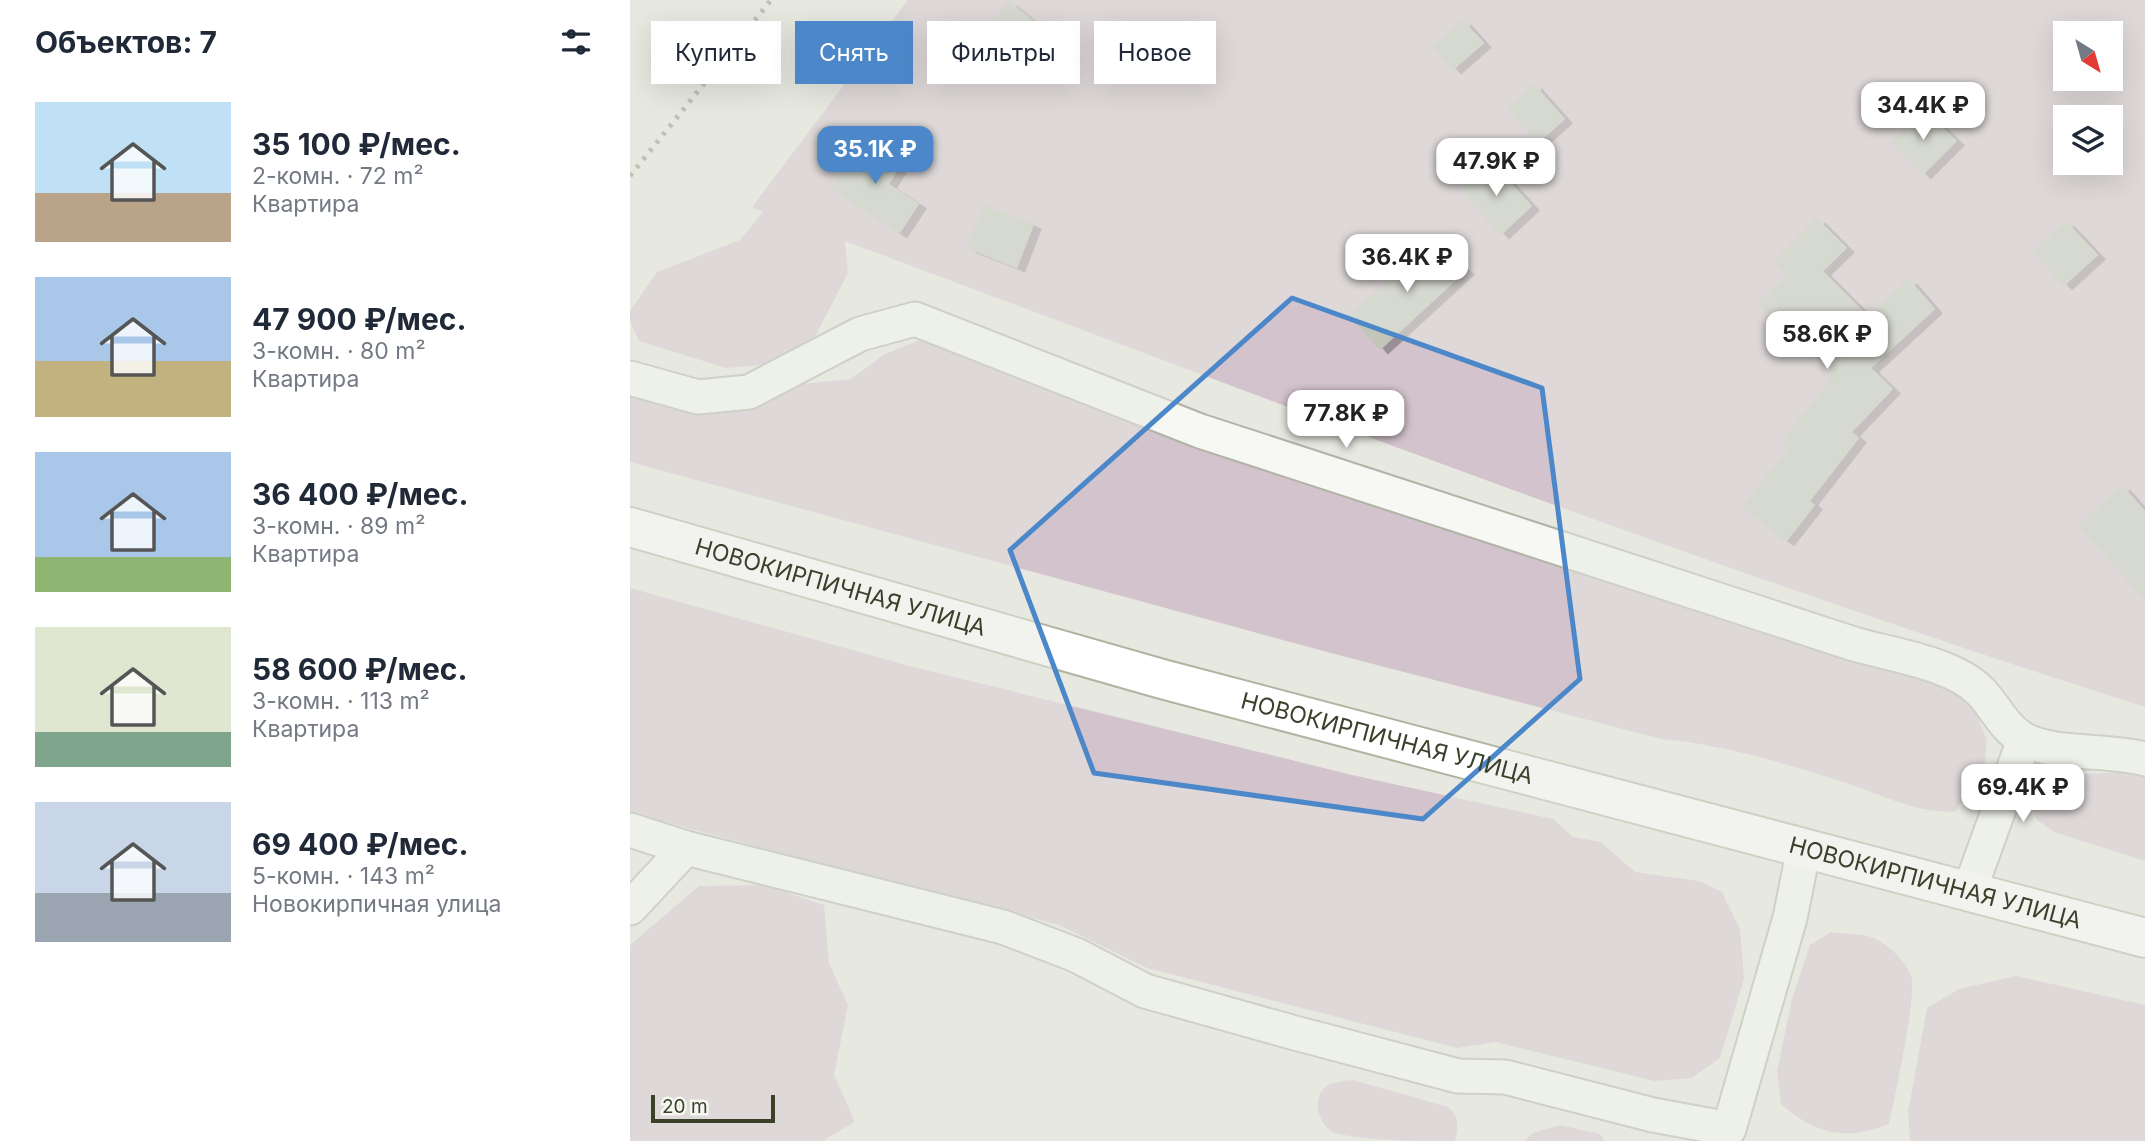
<!DOCTYPE html>
<html lang="ru">
<meta charset="utf-8">
<style>
body{margin:0;font-family:Inter,sans-serif;background:#f2f2f3;color:#1f2937;height:100vh;display:flex;flex-direction:column;font-size:26px;white-space:nowrap}
*{box-sizing:border-box;margin:0}
p{font-size:23px;color:#747a83}
.icon{flex:none;width:38px;height:38px;fill:none;stroke:currentColor;stroke-width:2;stroke-linecap:round;stroke-linejoin:round}
.map{position:relative;flex:1;overflow:hidden}
.sheet{display:flex;flex-direction:column;background:#fff;width:630px}
.sheet>*{flex:none}
.top-card{position:absolute;left:21px;top:21px;width:665px;height:63px;display:flex;gap:14px}
.needle{width:46px;rotate:143deg}
.fabs{position:absolute;left:1423px;top:21px;display:grid;gap:14px}
.fabs a{display:grid;place-items:center;width:70px;height:70px;border-radius:0px;background:#fff;box-shadow:0 7px 28px #0002;font-size:35px}
.scale{position:absolute;left:21px;bottom:18px;width:124px;box-sizing:border-box;padding-left:7px;border:4px solid #3a412a;border-top:0;font-size:19px;line-height:24px;white-space:nowrap;color:#3a412a;-webkit-text-stroke:5px #f5f7f1;paint-order:stroke}
.price{position:absolute;translate:-50% -60px;padding:0 16px;border-radius:14px;background:#fff;color:#222;font-size:23px;line-height:46px;filter:drop-shadow(0 2px 4px #0008)}
.price::after{content:'';position:absolute;left:50%;top:42px;width:21px;height:16px;margin-left:-10px;background:inherit;clip-path:polygon(0 0,100% 0,50% 100%)}
.price.selected{background:#4c87c9;color:#fff}
ul{padding:0;list-style:none}
li{display:flex;align-items:center;gap:21px;height:175px;padding:0 35px}
li span{display:grid;place-items:center;flex:none;width:196px;height:140px;border-radius:0px;color:#555}
li>.icon{margin-inline-start:auto}
span .icon{width:84px;height:84px;fill:#fffc;stroke-width:1}
li b{font-size:30px}
h2{display:flex;justify-content:space-between;align-items:center;height:84px;padding:0 35px;font-size:30px}
.chip{padding:0 24px;border-radius:0px;background:#fff;box-shadow:0 7px 28px #0002;font-size:24px;line-height:63px}
.chip.selected{background:#4c87c9;color:#fff}
main{display:flex;flex:1;min-height:0}
.map>svg:first-child{display:block}
.green{fill:#d3c3cc;fill-rule:evenodd}
.building{fill:#c2c6b9;filter:url(#shadow)}
.lines{fill:none;stroke-linecap:round;stroke-linejoin:round}
.minor-casing{stroke:#b0b3a6;stroke-width:37}
.primary-casing{stroke:#afb5a1;stroke-width:42}
.minor{stroke:#f7f8f4;stroke-width:33}
.primary{stroke:#fff;stroke-width:38}
.rail{stroke:#8b927c;stroke-width:5;stroke-dasharray:3.5 7;stroke-linecap:butt}
.marked{fill:none;stroke:#4c87c9;stroke-width:5;stroke-linejoin:round}
.labels{text-anchor:middle;stroke-width:6;stroke-linejoin:round;paint-order:stroke}
.street-label{font-size:23px;fill:#3a412a;stroke:#f5f7f1}
</style>
<main>
<section class="sheet">
<h2>Объектов: 7<svg class="icon" aria-label="filters" viewBox="0 0 24 24"><path d="M4 7h16M4 17h16"/><circle cx="9" cy="7" r="2"/><circle cx="15" cy="17" r="2"/></svg></h2>
<ul>
<li><span style="background:linear-gradient(#bfe0f5 65%,#b9a48a 0)"><svg class="icon" aria-label="home" viewBox="0 0 24 24"><path d="M3 11l9-7 9 7M6 9v11h12V9"/></svg></span><div><b>35 100 ₽/мес.</b><p>2-комн. · 72 m²</p><p>Квартира</p></div></li>
<li><span style="background:linear-gradient(#a9c7e8 60%,#c2b280 0)"><svg class="icon" aria-label="home" viewBox="0 0 24 24"><path d="M3 11l9-7 9 7M6 9v11h12V9"/></svg></span><div><b>47 900 ₽/мес.</b><p>3-комн. · 80 m²</p><p>Квартира</p></div></li>
<li><span style="background:linear-gradient(#a9c7e8 75%,#8fb573 0)"><svg class="icon" aria-label="home" viewBox="0 0 24 24"><path d="M3 11l9-7 9 7M6 9v11h12V9"/></svg></span><div><b>36 400 ₽/мес.</b><p>3-комн. · 89 m²</p><p>Квартира</p></div></li>
<li><span style="background:linear-gradient(#dfe7d0 75%,#7fa58c 0)"><svg class="icon" aria-label="home" viewBox="0 0 24 24"><path d="M3 11l9-7 9 7M6 9v11h12V9"/></svg></span><div><b>58 600 ₽/мес.</b><p>3-комн. · 113 m²</p><p>Квартира</p></div></li>
<li><span style="background:linear-gradient(#c9d6e8 65%,#9aa5b1 0)"><svg class="icon" aria-label="home" viewBox="0 0 24 24"><path d="M3 11l9-7 9 7M6 9v11h12V9"/></svg></span><div><b>69 400 ₽/мес.</b><p>5-комн. · 143 m²</p><p>Новокирпичная улица</p></div></li>
</ul>
</section>
<div class="map">
<svg width="1515" height="1141" viewBox="0 0 1515 1141">
<defs>
<filter id="shadow"><feDropShadow dx="8" dy="4.5" stdDeviation="0" flood-color="#0004"/></filter>
</defs>
<rect width="100%" height="100%" fill="#e7e9e1"/>
<!-- green -->
<g class="green">
<path d="M 278,0 L 1515,0 L 1515,707 C 1076,568 646,402 215,241 L 218,273 L 186,335 L 144,364 L 96,368 L 9,341 L 0,321 L 0,311 L 27,272 L 110,240 L 133,212 L 122,207 ZM 1435,33 L 1480,33 L 1480,79 L 1435,79 ZM 1435,117 L 1480,117 L 1480,163 L 1435,163 Z"/>
<path d="M 292,339 L 325,344 L 686,487 L 1316,680 L 1342,702 L 1357,740 L 1354,770 L 1325,812 C 1280,812 1252,794 1210,781 C 1153,763 1091,744 1031,739 L 697,652 L 0,462 L 0,381 L 161,385 L 221,379 L 255,354 Z"/>
<path d="M 0,588 L 276,665 L 722,775 L 923,819 L 943,837 L 971,842 L 1005,872 L 1069,881 L 1092,892 L 1110,929 L 1114,979 L 1090,1058 L 1062,1078 L 1024,1081 L 866,1042 L 827,1048 L 517,968 L 429,925 L 0,813 Z"/>
<path d="M 1504,772 L 1515,776 L 1515,861 L 1424,832 L 1407,820 L 1400,798 L 1413,783 L 1448,774 Z"/>
<path d="M 135,885 L 194,905 L 199,963 L 218,1005 L 204,1075 L 225,1122 L 192,1141 L 0,1141 L 0,945 L 69,886 Z"/>
<path d="M 1201,932 C 1215,934 1232,933 1244,938 C 1259,945 1275,960 1281,976 C 1288,992 1264,1101 1259,1124 C 1216,1141 1187,1135 1151,1104 L 1147,1071 L 1162,999 L 1180,945 Z"/>
<path d="M 1386,976 L 1515,1005 L 1515,1141 L 1280,1141 L 1278,1112 L 1297,1008 L 1329,989 Z"/>
<path d="M 723,1080 L 818,1107 C 829,1116 829,1127 825,1141 C 786,1141 745,1141 707,1134 C 691,1129 681,1103 693,1089 C 701,1081 713,1081 723,1080 Z"/>
<path d="M 930,1125 L 970,1134 L 975,1141 L 894,1141 L 903,1133 Z"/>
</g>
<!-- building -->
<g class="building">
<path d="M 379,1 L 406,23 L 382,53 L 354,30 Z"/>
<path d="M 833,20 L 854,43 L 823,70 L 802,47 Z"/>
<path d="M 904,84 L 935,119 L 908,143 L 877,109 Z"/>
<path d="M 1294,109 L 1327,141 L 1293,175 L 1260,142 Z"/>
<path d="M 234,138 L 272,163 L 259,184 L 289,204 L 269,234 L 200,188 Z"/>
<path d="M 862,162 L 902,206 L 871,235 L 830,190 Z"/>
<path d="M 354,205 L 404,224 L 387,268 L 337,248 Z"/>
<path d="M 1187,218 L 1217,248 L 1193,271 L 1238,316 L 1279,279 L 1305,309 L 1241,368 L 1263,389 L 1222,432 L 1229,438 L 1180,501 L 1185,505 L 1156,542 L 1111,507 L 1159,448 L 1151,442 L 1204,375 L 1127,303 L 1156,276 L 1143,262 Z"/>
<path d="M 1436,221 L 1468,255 L 1434,286 L 1402,251 Z"/>
<path d="M 801,241 L 837,270 L 750,350 L 719,316 Z"/>
<path d="M 1492,485 L 1515,511 L 1515,600 L 1448,526 Z"/>
</g>
<g class="lines">
<defs>
<g id="minor">
<path d="M 0,378 L 68,397 L 119,392 L 230,334 L 285,319 L 570,431 L 1224,644 C 1262,655 1322,663 1350,691 C 1366,707 1372,726 1393,739 C 1423,756 1480,749 1515,759"/>
<path d="M 0,830 L 56,848 L 373,927 L 446,955 L 515,991 L 665,1033 L 828,1076 L 875,1077 L 1023,1115 L 1099,1129 L 1160,918 L 1174,848"/>
<path d="M 1340,889 L 1394,740"/>
<path d="M 0,908 L 56,848"/>
</g>
<g id="primary">
<path id="s1" d="M 0,527 L 532,679 L 1515,938"/>
</g>
</defs>
<!-- minor casing -->
<use href="#minor" class="minor-casing"/>
<!-- primary casing -->
<use href="#primary" class="primary-casing"/>
<!-- minor -->
<use href="#minor" class="minor"/>
<!-- primary -->
<use href="#primary" class="primary"/>
<!-- rail -->
<path class="rail" d="M 0,176 L 141,0"/>
</g>
<!-- marked area -->
<path d="M0 0H1515V1141H0ZM 662,298 L 912,388 L 950,679 L 793,819 L 464,773 L 380,550 Z" fill="#e7e9e1" fill-opacity=".55" fill-rule="evenodd"/>
<path class="marked" d="M 662,298 L 912,388 L 950,679 L 793,819 L 464,773 L 380,550 Z"/>
<g class="labels">
<!-- street labels -->
<g class="street-label">
<text dy="8" stroke="none"><textPath href="#s1" startOffset="219">НОВОКИРПИЧНАЯ УЛИЦА</textPath></text>
<text dy="8" stroke="none"><textPath href="#s1" startOffset="786">НОВОКИРПИЧНАЯ УЛИЦА</textPath></text>
<text dy="8" stroke="none"><textPath href="#s1" startOffset="1353">НОВОКИРПИЧНАЯ УЛИЦА</textPath></text>
</g>
</g>
</svg>
<div class="fabs">
<a><svg class="needle" viewBox="-14 -14 28 28"><path d="M0-13l5 13h-10z" fill="#e53935"/><path d="M0 13l5-13h-10z" fill="#747a83"/></svg></a>
<a><svg class="icon" aria-label="layers" viewBox="0 0 24 24"><path d="M12 4l9 5-9 5-9-5zM3 14l9 5 9-5"/></svg></a>
</div>
<div class="scale">20 m</div>
<b class="price" style="left:1293px;top:142px">34.4K ₽</b>
<b class="price selected" style="left:245px;top:186px">35.1K ₽</b>
<b class="price" style="left:866px;top:198px">47.9K ₽</b>
<b class="price" style="left:777px;top:294px">36.4K ₽</b>
<b class="price" style="left:1197px;top:371px">58.6K ₽</b>
<b class="price" style="left:716px;top:450px">77.8K ₽</b>
<b class="price" style="left:1393px;top:824px">69.4K ₽</b>
<div class="top-card">
<a class="chip">Купить</a>
<a class="chip selected">Снять</a>
<a class="chip">Фильтры</a>
<a class="chip">Новое</a>
</div>
</div>
</main>
